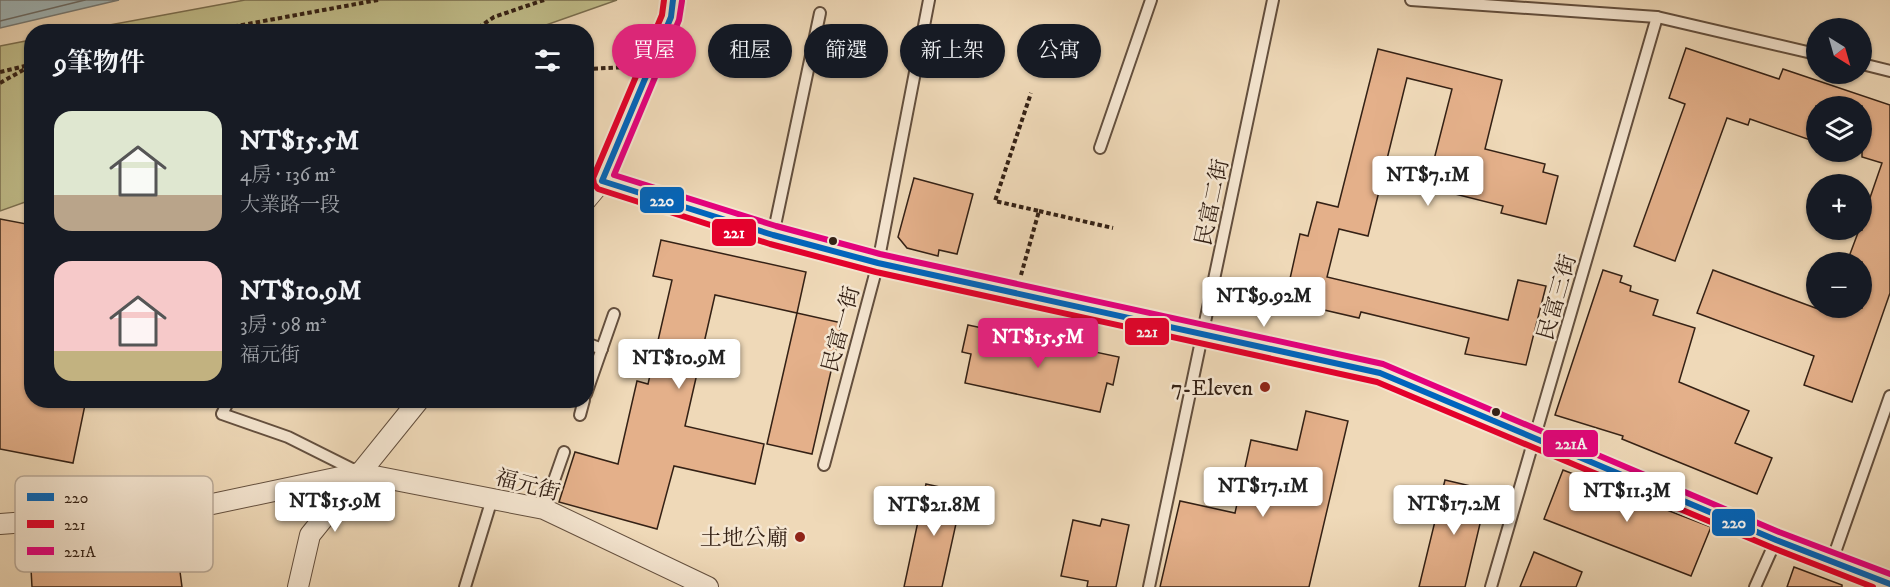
<!DOCTYPE html>
<html lang="zh-TW">
<meta charset="utf-8">
<style>
body{margin:0;font-family:"IM FELL DW Pica","Noto Serif TC",serif;background:#242831;color:#f1f3f6;height:100vh;display:flex;flex-direction:column;font-size:22px;white-space:nowrap}
*{box-sizing:border-box;margin:0}
p{font-size:20px;color:#9ea1a6}
.icon{flex:none;width:33px;height:33px;fill:none;stroke:currentColor;stroke-width:2;stroke-linecap:round;stroke-linejoin:round}
.map{position:relative;flex:1;overflow:hidden}
.side{position:absolute;left:24px;top:24px;width:570px;height:384px;display:flex;flex-direction:column;background:#171b24;border-radius:24px;box-shadow:0 2px 4px #0004}
.side>*{flex:none}
.top-card{position:absolute;left:612px;top:24px;width:570px;height:54px;display:flex;gap:12px}
.needle{width:39px;rotate:143deg}
.fabs{position:absolute;left:1806px;top:18px;display:grid;gap:12px}
.fabs a{display:grid;place-items:center;width:66px;height:66px;border-radius:50%;background:#171b24;box-shadow:0 2px 4px #0004;font-size:30px}
.price{position:absolute;translate:-50% -51px;padding:0 14px;border-radius:6px;background:#fff;color:#222;font-size:20px;line-height:39px;filter:drop-shadow(0 2px 3px #0008)}
.price::after{content:'';position:absolute;left:50%;top:36px;width:18px;height:14px;margin-left:-9px;background:inherit;clip-path:polygon(0 0,100% 0,50% 100%)}
.price.selected{background:#db2777;color:#fff}
ul{padding:0;list-style:none}
li{display:flex;align-items:center;gap:18px;height:150px;padding:0 30px}
li span{display:grid;place-items:center;flex:none;width:168px;height:120px;border-radius:18px;color:#555}
li>.icon{margin-inline-start:auto}
span .icon{width:72px;height:72px;fill:#fffc;stroke-width:1}
li b{font-size:26px}
h2{display:flex;justify-content:space-between;align-items:center;height:72px;padding:0 30px;font-size:26px}
.chip{padding:0 21px;border-radius:27px;background:#171b24;box-shadow:0 2px 4px #0004;font-size:21px;line-height:54px}
.chip.selected{background:#db2777;color:#fff}
.map>svg:first-child{display:block}
.green{fill:#c0bd8a;stroke:#7a6f50;stroke-width:1.5}
.water{fill:#a0b7ba;stroke:#757b78;stroke-width:1.5}
.lines{fill:none;stroke-linecap:round;stroke-linejoin:round}
.shore{stroke:#6a6c68;stroke-width:1.5}
.building{fill:#e4b08a;stroke:#342115;stroke-width:1.5}
.service-casing{stroke:#634f3e;stroke-width:14}
.minor-casing{stroke:#634f3e;stroke-width:22}
.path{stroke:#342115;stroke-width:4;stroke-dasharray:4.5 3;stroke-linecap:butt}
.service{stroke:#f5e6d1;stroke-width:10}
.minor{stroke:#f5e6d1;stroke-width:20}
.bus-1-casing{stroke:#f5e6d1;stroke-width:10}
.bus-2-casing{stroke:#f5e6d1;stroke-width:10}
.bus-3-casing{stroke:#f5e6d1;stroke-width:10}
.bus-1{stroke:#0065bd;stroke-width:6}
.bus-2{stroke:#e4002b;stroke-width:6}
.bus-3{stroke:#e5007d;stroke-width:6}
.bus-dot{fill:#342115;stroke:#f5e6d1;stroke-width:2}
.poi-dot{fill:#8f2418;stroke:#f5e6d1;stroke-width:2}
.labels{text-anchor:middle;stroke-width:5;stroke-linejoin:round;paint-order:stroke}
.street-label{font-size:22px;fill:#342115;stroke:#f5e6d1}
.poi-label{font-size:22px;fill:#342115;stroke:#f5e6d1;text-anchor:end}
.key{fill:#f5e6d1;stroke:#bbab99;stroke-width:1.5}
.key-label{font-size:16px;fill:#342115}
.line-badge{stroke:#f5e6d1;stroke-width:2}
.badge-label{font-size:16px;text-anchor:middle;font-weight:bold;fill:#fff}
</style>
<div class="map">
<svg width="1890" height="587" viewBox="0 0 1890 587">
<rect width="100%" height="100%" fill="#efd9b8"/>
<filter id="stains"><feTurbulence type="fractalNoise" baseFrequency=".00333" numOctaves="4"/><feColorMatrix values="0 0 0 0 .2 0 0 0 0 .09 0 0 0 0 .02 0 0 0 .5 -.17"/></filter>
<radialGradient id="worn" r=".72"><stop offset=".6" stop-color="#630" stop-opacity="0"/><stop offset="1" stop-color="#630" stop-opacity=".3"/></radialGradient>
<!-- green -->
<g class="green">
<path d="M 245,0 L 617,0 L 529,31 L 77,31 Z"/>
<path d="M 31,40 L 31,200 L 0,211 L 0,46 Z"/>
</g>
<!-- water -->
<path class="water" d="M 0,0 L 119,0 L 0,28 Z"/>
<g class="lines">
<!-- shore -->
<path class="shore" d="M 0,21 L 85,0"/>
</g>
<!-- building -->
<g class="building">
<path d="M 1686,48 L 1779,79 L 1783,69 L 1890,105 L 1890,293 L 1852,402 L 1804,385 L 1814,356 L 1697,313 L 1713,270 L 1829,313 L 1831,308 L 1862,308 L 1862,262 L 1847,262 L 1859,230 L 1862,230 L 1862,221 L 1882,163 L 1862,157 L 1862,106 L 1816,106 L 1816,142 L 1750,119 L 1748,125 L 1727,118 L 1675,261 L 1634,246 L 1685,104 L 1669,98 Z"/>
<path d="M 1378,49 L 1502,80 L 1485,149 L 1545,164 L 1543,172 L 1558,176 L 1546,224 L 1501,213 L 1503,206 L 1427,187 L 1452,89 L 1407,78 L 1368,236 L 1339,229 L 1327,277 L 1508,320 L 1518,280 L 1546,286 L 1526,365 L 1465,354 L 1469,338 L 1361,312 L 1359,318 L 1285,301 L 1300,234 L 1308,236 L 1317,202 L 1338,207 Z"/>
<path d="M 914,178 L 973,194 L 957,254 L 939,250 L 938,256 L 907,248 L 898,237 Z"/>
<path d="M 0,219 L 32,225 L 32,400 L 86,400 L 73,463 L 0,449 Z"/>
<path d="M 661,240 L 806,272 L 797,313 L 715,295 L 685,426 L 764,444 L 755,484 L 674,466 L 657,529 L 559,502 L 575,452 L 618,464 L 637,381 L 648,384 L 672,280 L 653,276 Z"/>
<path d="M 1603,270 L 1622,276 L 1620,282 L 1631,286 L 1630,291 L 1658,300 L 1653,315 L 1695,328 L 1679,382 L 1749,411 L 1735,443 L 1772,458 L 1757,494 L 1622,439 L 1623,436 L 1555,415 Z"/>
<path d="M 797,313 L 842,323 L 812,454 L 767,444 Z"/>
<path d="M 968,325 L 1119,357 L 1113,385 L 1107,383 L 1100,412 L 965,383 L 971,354 L 962,352 Z"/>
<path d="M 1306,411 L 1348,421 L 1309,587 L 1160,587 L 1180,501 L 1235,513 L 1251,440 L 1297,450 Z"/>
<path d="M 1563,470 L 1711,527 L 1691,576 L 1544,519 Z"/>
<path d="M 1445,480 L 1488,490 L 1465,587 L 1419,587 Z"/>
<path d="M 926,484 L 963,492 L 942,587 L 904,587 Z"/>
<path d="M 1102,519 L 1129,525 L 1116,587 L 1087,587 L 1088,581 L 1061,576 L 1073,520 L 1100,526 Z"/>
<path d="M 122,544 L 123,553 L 169,548 L 170,557 L 178,556 L 182,587 L 32,587 L 31,569 L 41,568 L 41,560 L 93,554 L 92,547 Z"/>
<path d="M 1534,552 L 1582,572 L 1576,587 L 1520,587 Z"/>
<path d="M 1794,567 L 1842,585 L 1842,587 L 1787,587 Z"/>
</g>
<g class="lines">
<defs>
<g id="service">
<path d="M 1411,0 L 1657,17 L 1816,54"/>
<path d="M 1862,64 L 1890,71"/>
<path d="M 1100,148 L 1151,0"/>
<path d="M 773,235 L 820,13"/>
<path d="M 586,343 L 602,349"/>
<path d="M 586,394 L 614,314"/>
<path d="M 229,400 L 222,414 L 288,437 L 358,472"/>
<path d="M 580,415 L 584,400"/>
<path d="M 824,465 L 878,263 L 929,0"/>
<path d="M 544,509 L 564,452"/>
<path d="M 1832,561 L 1890,396"/>
<path d="M 465,587 L 492,499"/>
<path d="M 1149,587 L 1273,0"/>
<path d="M 1491,587 L 1657,17"/>
<path d="M 1755,587 L 1776,540"/>
</g>
<g id="minor">
<path d="M 602,181 L 773,235 L 878,263 L 1380,373 L 1776,540 L 1890,584"/>
<path d="M 586,200 L 602,181 L 671,17 L 673,0"/>
<path d="M 0,524 L 184,510 L 359,473 L 544,509 L 708,587"/>
<path d="M 298,587 L 310,535 L 419,400"/>
</g>
</defs>
<!-- service casing -->
<use href="#service" class="service-casing"/>
<!-- minor casing -->
<use href="#minor" class="minor-casing"/>
<!-- path -->
<g class="path">
<path d="M 204,32 L 378,0"/>
<path d="M 472,32 L 494,17 L 544,0"/>
<path d="M 586,69 L 629,67"/>
<path d="M 0,72 L 25,66"/>
<path d="M 0,83 L 32,65"/>
<path d="M 1039,211 L 1113,228"/>
<path d="M 1021,275 L 1039,211 L 995,201 L 1031,93"/>
</g>
<!-- service -->
<use href="#service" class="service"/>
<!-- minor -->
<use href="#minor" class="minor"/>
<defs>
<path id="bus-1" d="M 673,0 L 671,17 L 602,181 L 773,235 L 878,263 L 1380,373 L 1776,540 L 1890,584"/>
<path id="bus-2" d="M 664,0 L 662,15 L 593,178 L 594,184 L 598,189 L 770,244 L 876,272 L 1377,382 L 1773,548 L 1873,587"/>
<path id="bus-3" d="M 682,1 L 679,20 L 614,175 L 776,226 L 880,254 L 1383,364 L 1779,532 L 1890,574"/>
</defs>
<!-- bus-1 casing -->
<use href="#bus-1" class="bus-1-casing"/>
<!-- bus-2 casing -->
<use href="#bus-2" class="bus-2-casing"/>
<!-- bus-3 casing -->
<use href="#bus-3" class="bus-3-casing"/>
<!-- bus-1 -->
<use href="#bus-1" class="bus-1"/>
<!-- bus-2 -->
<use href="#bus-2" class="bus-2"/>
<!-- bus-3 -->
<use href="#bus-3" class="bus-3"/>
</g>
<!-- markers -->
<g class="bus-dot">
<circle cx="833" cy="241" r="5"/>
<circle cx="1496" cy="412" r="5"/>
</g>
<g class="poi-dot">
<circle cx="1265" cy="387" r="6"/>
<circle cx="800" cy="537" r="6"/>
</g>
<g class="labels">
<!-- street labels -->
<g class="street-label">
<text transform="translate(1211 202) rotate(-78)" y="8">民富二街</text>
<text transform="translate(1556 297) rotate(-74)" y="8">民富三街</text>
<text transform="translate(840 329) rotate(-75)" y="8">民富一街</text>
<text transform="translate(528 484) rotate(15)" y="8">福元街</text>
</g>
<!-- poi labels -->
<g class="poi-label">
<text x="1253" y="395">7-Eleven</text>
<text x="788" y="545">土地公廟</text>
</g>
</g>
<!-- legend -->
<rect x="15" y="476" width="198" height="96" rx="9" class="key"/>
<rect x="27" y="493" width="27" height="8" fill="#0065bd"/>
<rect x="27" y="520" width="27" height="8" fill="#e4002b"/>
<rect x="27" y="547" width="27" height="8" fill="#e5007d"/>
<g class="key-label">
<text x="64" y="503">220</text>
<text x="64" y="530">221</text>
<text x="64" y="557">221A</text>
</g>
<g class="line-badge">
<rect x="639" y="186" width="46" height="28" rx="6" fill="#0065bd"/>
<rect x="711" y="218" width="46" height="29" rx="6" fill="#e4002b"/>
<rect x="1124" y="317" width="46" height="29" rx="6" fill="#e4002b"/>
<rect x="1542" y="429" width="57" height="29" rx="6" fill="#e5007d"/>
<rect x="1711" y="508" width="45" height="29" rx="6" fill="#0065bd"/>
</g>
<g class="badge-label">
<text x="662" y="206">220</text>
<text x="734" y="238">221</text>
<text x="1147" y="337">221</text>
<text x="1571" y="449">221A</text>
<text x="1734" y="528">220</text>
</g>
<rect width="100%" height="100%" filter="url(#stains)"/>
<rect width="100%" height="100%" fill="url(#worn)"/>
</svg>
<div class="fabs">
<a><svg class="needle" viewBox="-14 -14 28 28"><path d="M0-13l5 13h-10z" fill="#e53935"/><path d="M0 13l5-13h-10z" fill="#9ea1a6"/></svg></a>
<a><svg class="icon" aria-label="layers" viewBox="0 0 24 24"><path d="M12 4l9 5-9 5-9-5zM3 14l9 5 9-5"/></svg></a>
<a>+</a>
<a>−</a>
</div>
<b class="price" style="left:1428px;top:207px">NT$7.1M</b>
<b class="price" style="left:1264px;top:328px">NT$9.92M</b>
<b class="price selected" style="left:1038px;top:369px">NT$15.5M</b>
<b class="price" style="left:679px;top:390px">NT$10.9M</b>
<b class="price" style="left:1263px;top:518px">NT$17.1M</b>
<b class="price" style="left:1627px;top:523px">NT$11.3M</b>
<b class="price" style="left:335px;top:533px">NT$15.9M</b>
<b class="price" style="left:1454px;top:536px">NT$17.2M</b>
<b class="price" style="left:934px;top:537px">NT$21.8M</b>
<div class="top-card">
<a class="chip selected">買屋</a>
<a class="chip">租屋</a>
<a class="chip">篩選</a>
<a class="chip">新上架</a>
<a class="chip">公寓</a>
</div>
<section class="side">
<h2>9筆物件<svg class="icon" aria-label="filters" viewBox="0 0 24 24"><path d="M4 7h16M4 17h16"/><circle cx="9" cy="7" r="2"/><circle cx="15" cy="17" r="2"/></svg></h2>
<ul>
<li><span style="background:linear-gradient(#dfe7d0 70%,#b9a48a 0)"><svg class="icon" aria-label="home" viewBox="0 0 24 24"><path d="M3 11l9-7 9 7M6 9v11h12V9"/></svg></span><div><b>NT$15.5M</b><p>4房 · 136 m²</p><p>大業路一段</p></div></li>
<li><span style="background:linear-gradient(#f6c9c9 75%,#c2b280 0)"><svg class="icon" aria-label="home" viewBox="0 0 24 24"><path d="M3 11l9-7 9 7M6 9v11h12V9"/></svg></span><div><b>NT$10.9M</b><p>3房 · 98 m²</p><p>福元街</p></div></li>
</ul>
</section>
</div>
